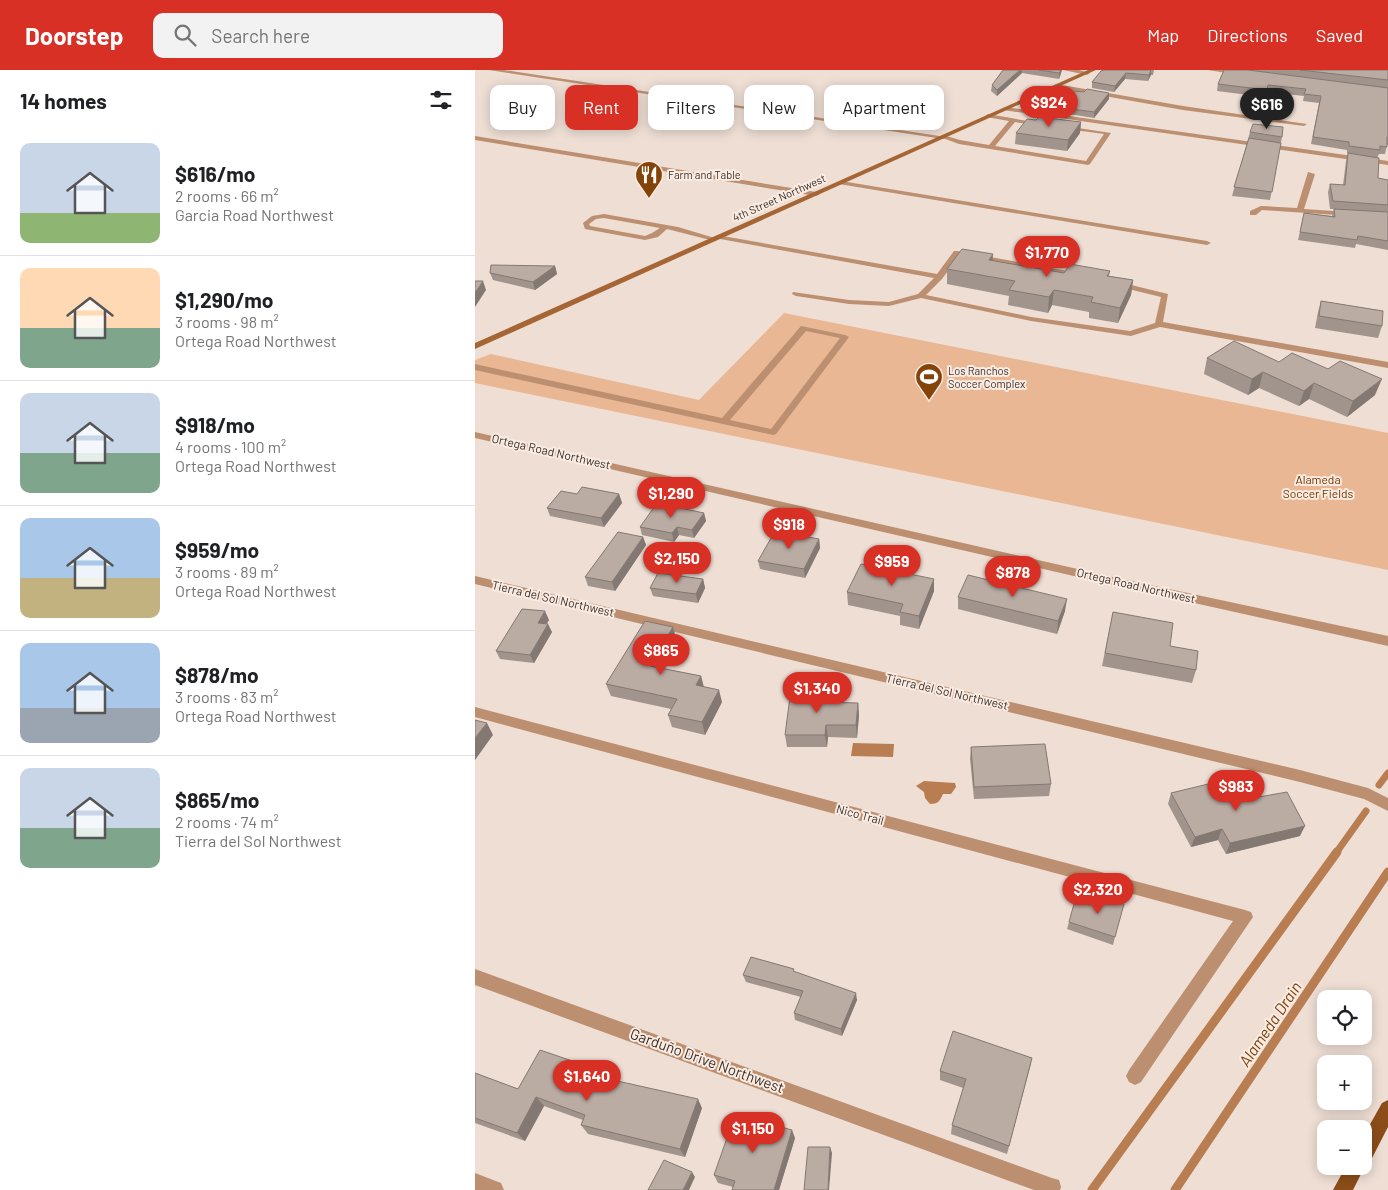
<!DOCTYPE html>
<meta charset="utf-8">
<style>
body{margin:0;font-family:Barlow,sans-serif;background:#f2f2f2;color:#202124;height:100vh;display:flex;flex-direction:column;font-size:19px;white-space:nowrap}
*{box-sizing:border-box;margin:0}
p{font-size:16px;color:#757577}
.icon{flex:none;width:28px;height:28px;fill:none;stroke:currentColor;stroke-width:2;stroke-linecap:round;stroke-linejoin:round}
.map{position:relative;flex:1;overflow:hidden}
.panel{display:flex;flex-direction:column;background:#fff;width:475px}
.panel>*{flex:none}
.banner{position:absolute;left:15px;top:15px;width:475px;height:45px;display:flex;gap:10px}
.controls{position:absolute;left:842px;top:920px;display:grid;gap:10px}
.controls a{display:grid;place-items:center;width:55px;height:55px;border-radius:10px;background:#fff;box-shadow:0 2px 12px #0003;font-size:25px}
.price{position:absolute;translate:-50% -42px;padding:0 11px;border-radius:18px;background:#d93025;color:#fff;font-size:16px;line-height:32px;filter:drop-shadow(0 1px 2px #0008)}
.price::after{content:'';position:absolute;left:50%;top:30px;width:15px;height:11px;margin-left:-8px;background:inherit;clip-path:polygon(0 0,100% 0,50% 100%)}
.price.selected{background:#222;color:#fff}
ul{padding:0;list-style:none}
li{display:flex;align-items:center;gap:15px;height:125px;padding:0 20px}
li+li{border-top:1px solid #e0e0e0}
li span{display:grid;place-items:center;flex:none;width:140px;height:100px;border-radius:10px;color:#555}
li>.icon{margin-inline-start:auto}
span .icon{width:60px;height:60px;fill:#fffc;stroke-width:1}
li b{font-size:21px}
h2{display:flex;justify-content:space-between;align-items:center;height:60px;padding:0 20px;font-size:21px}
.tag{padding:0 18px;border-radius:10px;background:#fff;box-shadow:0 2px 12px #0003;font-size:18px;line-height:45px}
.tag.selected{background:#d93025;color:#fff}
header{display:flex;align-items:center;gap:30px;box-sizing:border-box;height:70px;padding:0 25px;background:#d93025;color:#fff}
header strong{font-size:24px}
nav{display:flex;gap:28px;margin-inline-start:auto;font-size:18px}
.search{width:350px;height:45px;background:#f2f2f2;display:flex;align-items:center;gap:12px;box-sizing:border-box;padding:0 18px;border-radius:10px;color:#757577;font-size:19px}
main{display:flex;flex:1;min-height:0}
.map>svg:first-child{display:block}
.green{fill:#eab794}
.water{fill:#b97d52}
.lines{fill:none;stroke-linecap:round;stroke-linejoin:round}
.stream-far1{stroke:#b97d52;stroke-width:7}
.stream{stroke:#b97d52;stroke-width:9}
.service{fill:#bc8f70;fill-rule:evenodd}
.minor{fill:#bc8f70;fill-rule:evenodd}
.tertiary{fill:#bc8f70;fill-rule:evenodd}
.secondary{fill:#a66534;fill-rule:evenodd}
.primary{fill:#8b4d19;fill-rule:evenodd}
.wall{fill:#a1948c}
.shaded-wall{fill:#837872}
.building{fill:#bbaca3;stroke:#837872}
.labels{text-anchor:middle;stroke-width:4;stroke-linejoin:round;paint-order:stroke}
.far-poi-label{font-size:11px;fill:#38322e;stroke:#fbebe1;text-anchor:start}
.far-street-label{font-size:11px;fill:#38322e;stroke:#fbebe1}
.street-label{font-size:12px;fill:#38322e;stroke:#fbebe1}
.park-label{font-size:12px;fill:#6f3600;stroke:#fbebe1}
.near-street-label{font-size:15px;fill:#38322e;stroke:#fbebe1}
.near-water-label{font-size:16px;font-style:italic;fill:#783e09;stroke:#fbebe1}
</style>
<header>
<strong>Doorstep</strong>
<div class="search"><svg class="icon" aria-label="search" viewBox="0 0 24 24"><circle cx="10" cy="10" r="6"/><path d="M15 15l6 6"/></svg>Search here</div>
<nav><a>Map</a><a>Directions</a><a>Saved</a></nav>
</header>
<main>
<section class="panel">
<h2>14 homes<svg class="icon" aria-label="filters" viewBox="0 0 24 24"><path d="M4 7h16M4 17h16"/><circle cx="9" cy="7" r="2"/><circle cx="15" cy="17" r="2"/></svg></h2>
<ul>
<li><span style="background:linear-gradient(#c9d6e8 70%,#8fb573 0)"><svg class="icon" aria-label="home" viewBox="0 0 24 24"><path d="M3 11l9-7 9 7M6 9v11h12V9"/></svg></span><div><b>$616/mo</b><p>2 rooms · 66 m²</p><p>Garcia Road Northwest</p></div></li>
<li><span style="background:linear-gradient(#ffd9b3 60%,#7fa58c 0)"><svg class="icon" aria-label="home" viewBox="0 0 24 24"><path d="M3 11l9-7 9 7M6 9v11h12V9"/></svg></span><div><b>$1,290/mo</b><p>3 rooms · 98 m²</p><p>Ortega Road Northwest</p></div></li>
<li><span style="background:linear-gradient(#c9d6e8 60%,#7fa58c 0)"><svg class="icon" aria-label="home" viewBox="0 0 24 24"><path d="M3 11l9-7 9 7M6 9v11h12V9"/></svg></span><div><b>$918/mo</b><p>4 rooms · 100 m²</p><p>Ortega Road Northwest</p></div></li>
<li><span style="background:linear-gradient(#a9c7e8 60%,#c2b280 0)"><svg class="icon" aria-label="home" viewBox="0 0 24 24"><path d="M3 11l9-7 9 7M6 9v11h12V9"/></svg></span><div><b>$959/mo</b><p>3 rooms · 89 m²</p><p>Ortega Road Northwest</p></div></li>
<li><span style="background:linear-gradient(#a9c7e8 65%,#9aa5b1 0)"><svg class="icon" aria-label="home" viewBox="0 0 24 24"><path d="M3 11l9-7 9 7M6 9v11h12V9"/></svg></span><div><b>$878/mo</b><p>3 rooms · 83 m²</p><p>Ortega Road Northwest</p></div></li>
<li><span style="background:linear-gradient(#c9d6e8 60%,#7fa58c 0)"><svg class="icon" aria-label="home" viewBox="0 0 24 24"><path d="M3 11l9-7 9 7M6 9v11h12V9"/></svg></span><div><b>$865/mo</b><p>2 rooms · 74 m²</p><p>Tierra del Sol Northwest</p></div></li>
</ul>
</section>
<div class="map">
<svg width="913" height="1120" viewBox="0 0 913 1120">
<rect width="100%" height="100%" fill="#eeded4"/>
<!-- green -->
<path class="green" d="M 309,243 L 913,363 L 913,500 L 0,313 L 0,290 L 16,284 L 224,330 Z"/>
<!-- water -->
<g class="water">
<path d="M 378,673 L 419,674 L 418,687 L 376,686 Z"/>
<path d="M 449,711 L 480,713 L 481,717 L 476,724 L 468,724 C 465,731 463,734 455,734 L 450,728 L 449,722 L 441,716 Z"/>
</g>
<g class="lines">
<!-- stream-far1 -->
<g class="stream-far1">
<path d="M 904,715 L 913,703"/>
<path d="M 861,783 L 891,741"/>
</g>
<!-- stream -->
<g class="stream">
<path d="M 617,1120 L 862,782"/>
<path d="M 700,1120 L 913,802"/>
</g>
<!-- service -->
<g class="service">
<path d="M 581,14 L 708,36 L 832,54 L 829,56 L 708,40 L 579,17 Z"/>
<path d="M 513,44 L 569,54 L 566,56 L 540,52 L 520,76 L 611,91 L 629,64 L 592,59 L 590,58 L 590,56 L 636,63 L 615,94 L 613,95 L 484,74 L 465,67 L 468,65 L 485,70 L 514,75 L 534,51 L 511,47 L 510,46 Z"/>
<path d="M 366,111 L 732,171 L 736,173 L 732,175 L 364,114 L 363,113 Z"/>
<path d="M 129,144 L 203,157 L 243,169 L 239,171 L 192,159 L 183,167 L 170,170 L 110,159 L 108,153 L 117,146 ZM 129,148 L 185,158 L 177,163 L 170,166 L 115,156 L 114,154 L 121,149 Z"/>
<path d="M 242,165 L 462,204 L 479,181 L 482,181 L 604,203 L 607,203 L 607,207 L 484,186 L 467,209 L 451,225 L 556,247 L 655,261 L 680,253 L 686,227 L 641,216 L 640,214 L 644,212 L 693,224 L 688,252 L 913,292 L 913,298 L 685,257 L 656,266 L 556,251 L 446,228 L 414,236 L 374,234 L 321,226 L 317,224 L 318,222 L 374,230 L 414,232 L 443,224 L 459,208 L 245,169 L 241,167 Z"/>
<path d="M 326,256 L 370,265 L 374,267 L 301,364 L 298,365 L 0,300 L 0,294 L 247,348 ZM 331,261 L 365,268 L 296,359 L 255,350 Z"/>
</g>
<!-- minor -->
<g class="minor">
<path d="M 14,0 L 29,0 L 471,67 L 468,69 Z"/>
<path d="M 588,0 L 604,0 L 615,3 L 612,5 Z"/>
<path d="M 733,0 L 753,0 L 767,3 L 764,5 Z"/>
<path d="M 530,37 L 913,91 L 913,95 L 528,40 L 527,39 Z"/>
<path d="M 0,66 L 341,122 L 345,124 L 341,126 L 0,70 Z"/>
<path d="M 833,102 L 840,104 L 829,139 L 873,142 L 876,142 L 876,146 L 787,140 L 781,145 L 775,145 L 775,141 L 786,136 L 822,138 Z"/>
<path d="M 0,506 L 825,700 L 893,718 L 913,728 L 913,741 L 889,729 L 825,712 L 0,514 Z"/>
<path d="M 0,637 L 770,840 L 776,842 L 778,847 L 666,1012 L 660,1015 L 654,1012 L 651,1006 L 654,1000 L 758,851 L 0,647 Z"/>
<path d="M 0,899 L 577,1108 L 584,1110 L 586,1117 L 585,1120 L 559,1120 L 0,915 Z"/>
<path d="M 0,1103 L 26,1113 L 29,1120 L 0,1120 Z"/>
</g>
<!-- tertiary -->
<path class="tertiary" d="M 0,362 L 638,507 L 913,566 L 913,576 L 638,515 L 0,368 Z"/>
<!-- secondary -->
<path class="secondary" d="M 613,0 L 621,0 L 0,279 L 0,273 Z"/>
<!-- primary -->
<path class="primary" d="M 913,1030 L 913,1057 L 896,1090 L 889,1092 L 890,1096 L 878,1120 L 858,1120 L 871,1096 L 889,1096 L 889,1065 L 907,1033 Z"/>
</g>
<!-- wall -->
<g class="wall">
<path d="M 528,0 L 587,0 L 584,9 L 547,3 L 522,26 L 516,21 L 517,15 Z"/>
<path d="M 629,0 L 679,0 L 678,5 L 676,5 L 673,11 L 650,9 L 639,22 L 617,18 L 617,12 Z"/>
<path d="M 749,0 L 913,0 L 913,75 L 912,75 L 910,84 L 904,84 L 902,88 L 903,108 L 913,110 L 913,180 L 881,174 L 880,178 L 823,170 L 829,143 L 857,146 L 859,139 L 855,139 L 853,122 L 855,114 L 868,115 L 871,91 L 873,83 L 872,83 L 872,80 L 836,74 L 844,33 L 828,31 L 829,26 L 792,22 L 790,27 L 742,21 L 743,14 Z"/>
<path d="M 609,22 L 634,23 L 634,29 L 619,48 L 575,41 L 575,36 Z"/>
<path d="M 606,52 L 605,63 L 592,81 L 540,74 L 541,63 Z"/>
<path d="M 775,62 L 807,67 L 795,130 L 757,126 Z"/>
<path d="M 517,191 L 589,203 L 635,201 L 634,206 L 658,210 L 656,225 L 643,253 L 614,248 L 614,242 L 577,235 L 573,243 L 533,235 L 534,226 L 472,214 L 472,199 Z"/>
<path d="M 80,196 L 82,204 L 60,220 L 18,210 L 15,203 Z"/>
<path d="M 846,231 L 907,256 L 903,268 L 840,258 L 843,242 Z"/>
<path d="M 732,288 L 804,292 L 900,325 L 872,347 L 834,329 L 824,336 L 784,318 L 773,325 L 729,304 Z"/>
<path d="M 144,424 L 147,433 L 129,457 L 75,446 L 72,438 Z"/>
<path d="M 229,443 L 231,451 L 219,468 L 204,465 L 199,472 L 167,465 L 165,457 Z"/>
<path d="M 168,467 L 171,475 L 140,521 L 113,516 L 110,507 Z"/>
<path d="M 344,469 L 345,478 L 330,508 L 285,499 L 283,491 Z"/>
<path d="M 228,509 L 230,518 L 223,533 L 178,526 L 175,518 Z"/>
<path d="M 459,509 L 459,521 L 444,559 L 425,555 L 425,546 L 373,535 L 372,522 Z"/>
<path d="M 483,527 L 590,541 L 582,564 L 483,539 Z"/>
<path d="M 638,542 L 695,576 L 721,600 L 717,613 L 627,596 Z"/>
<path d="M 74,550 L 71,554 L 77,562 L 59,593 L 25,589 L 21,581 Z"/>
<path d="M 198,557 L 201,569 L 185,598 L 226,606 L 229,617 L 247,632 L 230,665 L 197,657 L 193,645 L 196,639 L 136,626 L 131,614 Z"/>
<path d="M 346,632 L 383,633 L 384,645 L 382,668 L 353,667 L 352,677 L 312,677 L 310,665 Z"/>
<path d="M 496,677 L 576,714 L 574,726 L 499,729 L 495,689 Z"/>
<path d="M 696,723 L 767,730 L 825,766 L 751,784 L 743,770 L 716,777 L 693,734 Z"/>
<path d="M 594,852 L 640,867 L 638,875 L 592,859 Z"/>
<path d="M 320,902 L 382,930 L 367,966 L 320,950 L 319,943 L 326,927 L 271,912 L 268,905 Z"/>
<path d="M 557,988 L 532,1084 L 476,1064 L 477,1055 L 488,1018 L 465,1010 L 465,1001 Z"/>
<path d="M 0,1003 L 43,1019 L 121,1006 L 227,1038 L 210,1087 L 113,1064 L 106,1055 L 108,1050 L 69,1036 L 50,1071 L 0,1053 Z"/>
<path d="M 320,1068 L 304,1120 L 257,1120 L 258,1117 L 243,1113 L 239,1105 Z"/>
</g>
<!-- shaded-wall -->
<g class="shaded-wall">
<path d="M 545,0 L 547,0 L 547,3 L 522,26 L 522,20 Z"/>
<path d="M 586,0 L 587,0 L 584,9 L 584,3 Z"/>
<path d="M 676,0 L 676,5 L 673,11 L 674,5 Z"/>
<path d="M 651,3 L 650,9 L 639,22 L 640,16 Z"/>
<path d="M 634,23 L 634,29 L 619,48 L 619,42 Z"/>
<path d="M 606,52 L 605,63 L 592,81 L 593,70 Z"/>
<path d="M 518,184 L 517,199 L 514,190 Z"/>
<path d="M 80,196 L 82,204 L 60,220 L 58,212 Z"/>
<path d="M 658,210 L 656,225 L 643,253 L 645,238 Z"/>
<path d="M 8,211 L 11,220 L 0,237 L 0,223 Z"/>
<path d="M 579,220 L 577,235 L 573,243 L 574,227 Z"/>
<path d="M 788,302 L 784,318 L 773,325 L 777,309 Z"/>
<path d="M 907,309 L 900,325 L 872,347 L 878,331 Z"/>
<path d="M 839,313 L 834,329 L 824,336 L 829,321 Z"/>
<path d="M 144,424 L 147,433 L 129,457 L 126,448 Z"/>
<path d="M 229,443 L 231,451 L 219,468 L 217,460 Z"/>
<path d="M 202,457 L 204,465 L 199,472 L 197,463 Z"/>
<path d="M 168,467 L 171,475 L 140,521 L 137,512 Z"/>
<path d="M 344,469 L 345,478 L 330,508 L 329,499 Z"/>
<path d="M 228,509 L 230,518 L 223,533 L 221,524 Z"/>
<path d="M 459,509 L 459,521 L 444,559 L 444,546 Z"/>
<path d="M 592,529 L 590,541 L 582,564 L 583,551 Z"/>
<path d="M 70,541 L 74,550 L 67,561 L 63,553 Z"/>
<path d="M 73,554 L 77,562 L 59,593 L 55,585 Z"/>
<path d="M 198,557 L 201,569 L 179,608 L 175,596 Z"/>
<path d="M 226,606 L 229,619 L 221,615 Z"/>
<path d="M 244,620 L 247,632 L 230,665 L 227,652 Z"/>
<path d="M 345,620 L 346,632 L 343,632 Z"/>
<path d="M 383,633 L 384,645 L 382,668 L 381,655 Z"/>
<path d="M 12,653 L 18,665 L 0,690 L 0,668 Z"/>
<path d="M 351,655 L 353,667 L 352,677 L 350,665 Z"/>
<path d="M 830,756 L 825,766 L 751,784 L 755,773 Z"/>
<path d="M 747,759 L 743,770 L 716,777 L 720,767 Z"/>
<path d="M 381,923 L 382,930 L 367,966 L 366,959 Z"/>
<path d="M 557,988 L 555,997 L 532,1084 L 534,1076 Z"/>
<path d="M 115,997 L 121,1006 L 111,1004 Z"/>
<path d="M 61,1027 L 69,1036 L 50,1071 L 42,1063 Z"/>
<path d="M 223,1029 L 227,1038 L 210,1087 L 205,1079 Z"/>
<path d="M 317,1060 L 320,1068 L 304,1120 L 299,1120 Z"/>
<path d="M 355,1077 L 357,1083 L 354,1120 L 353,1120 Z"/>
<path d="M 217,1102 L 220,1107 L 214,1120 L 208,1120 Z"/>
</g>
<!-- building -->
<g class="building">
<path d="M 528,0 L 545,0 L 522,20 L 517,15 Z"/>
<path d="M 564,0 L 586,0 L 584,3 Z"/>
<path d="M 629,0 L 676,0 L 674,5 L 651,3 L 640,16 L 617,12 L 626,1 Z"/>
<path d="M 749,0 L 773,0 L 913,18 L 913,67 L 912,67 L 912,77 L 905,76 L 905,80 L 874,76 L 874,72 L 838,67 L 846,26 L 829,24 L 831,19 L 793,15 L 792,20 L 743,14 Z"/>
<path d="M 825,0 L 913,0 L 913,10 Z"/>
<path d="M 612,19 L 634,23 L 619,42 L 575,36 L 587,20 L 609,22 Z"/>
<path d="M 564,47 L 606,52 L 593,70 L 541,63 L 552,49 L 561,50 Z"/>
<path d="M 778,54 L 808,57 L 807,67 L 775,62 Z"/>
<path d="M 774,68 L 806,73 L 797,122 L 759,117 Z"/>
<path d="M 873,83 L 904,88 L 903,108 L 913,110 L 913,135 L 858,131 L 855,114 L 870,115 Z"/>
<path d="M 859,139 L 913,142 L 913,171 L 883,166 L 882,170 L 825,162 L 829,143 L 860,147 Z"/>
<path d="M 487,179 L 518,184 L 514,190 L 589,203 L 595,194 L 635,201 L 632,206 L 658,210 L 645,238 L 616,232 L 618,227 L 579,220 L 574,227 L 534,220 L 540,211 L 472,199 Z"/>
<path d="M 16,195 L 80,196 L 58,212 L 15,203 Z"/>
<path d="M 0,211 L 8,211 L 0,223 Z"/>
<path d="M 846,231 L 908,241 L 907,256 L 844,246 Z"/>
<path d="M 759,271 L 804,292 L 817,283 L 853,299 L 865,291 L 907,309 L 878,331 L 839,313 L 829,321 L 788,302 L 777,309 L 732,288 Z"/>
<path d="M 107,417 L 144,424 L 126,448 L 72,438 L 86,421 L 102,424 Z"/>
<path d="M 182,433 L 229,443 L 217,460 L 202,457 L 197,463 L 165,457 Z"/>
<path d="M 300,461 L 344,469 L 329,499 L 283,491 Z"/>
<path d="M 143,462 L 168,467 L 137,512 L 110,507 Z"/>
<path d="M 386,494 L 459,509 L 444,546 L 425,542 L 428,534 L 372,522 Z"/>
<path d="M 183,503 L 228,509 L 221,524 L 175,518 Z"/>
<path d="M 493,505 L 592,529 L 583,551 L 483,527 Z"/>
<path d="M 47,539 L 70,541 L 63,553 L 73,554 L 55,585 L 21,581 Z"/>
<path d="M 638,542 L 698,553 L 695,576 L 723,581 L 721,600 L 630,583 Z"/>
<path d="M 170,551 L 198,557 L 175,596 L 226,606 L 221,615 L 244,620 L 227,652 L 193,645 L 202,629 L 131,614 Z"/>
<path d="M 316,619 L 345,620 L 343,632 L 383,633 L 381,655 L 351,655 L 350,665 L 310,665 Z"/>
<path d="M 0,650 L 12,653 L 0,668 Z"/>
<path d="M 570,674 L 576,714 L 499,717 L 496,677 Z"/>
<path d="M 754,709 L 767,730 L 812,722 L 830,756 L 755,773 L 747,759 L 720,767 L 696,723 Z"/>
<path d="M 617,824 L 649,834 L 640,867 L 594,852 L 600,830 L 614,835 Z"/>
<path d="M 276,887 L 319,899 L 318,901 L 381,923 L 366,959 L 319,943 L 328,921 L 268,905 Z"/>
<path d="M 478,961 L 557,988 L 534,1076 L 477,1055 L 491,1009 L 465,1001 Z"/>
<path d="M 65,980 L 115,997 L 111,1004 L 223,1029 L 205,1079 L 106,1055 L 110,1045 L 61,1027 L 42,1063 L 0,1048 L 0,1003 L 43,1019 Z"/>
<path d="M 260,1045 L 317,1060 L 299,1120 L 257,1120 L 260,1111 L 239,1105 Z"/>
<path d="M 333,1077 L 355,1077 L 353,1120 L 329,1120 Z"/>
<path d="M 189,1090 L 217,1102 L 208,1120 L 173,1120 Z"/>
</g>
<!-- icons -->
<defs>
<symbol id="restaurant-pin" viewBox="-11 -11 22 30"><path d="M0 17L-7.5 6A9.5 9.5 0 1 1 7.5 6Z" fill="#844409" stroke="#fbebe1"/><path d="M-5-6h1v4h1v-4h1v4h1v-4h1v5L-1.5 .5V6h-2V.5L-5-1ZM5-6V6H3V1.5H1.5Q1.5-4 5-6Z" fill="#fff"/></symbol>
<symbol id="stadium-pin" viewBox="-11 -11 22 30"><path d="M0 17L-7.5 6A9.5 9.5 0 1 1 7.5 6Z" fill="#844409" stroke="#fbebe1"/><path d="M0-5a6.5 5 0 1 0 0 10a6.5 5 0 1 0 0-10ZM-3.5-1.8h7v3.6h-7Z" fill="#fff"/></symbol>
</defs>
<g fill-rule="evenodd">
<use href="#restaurant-pin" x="158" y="89" width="32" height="43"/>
<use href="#stadium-pin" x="438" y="291" width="32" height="43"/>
</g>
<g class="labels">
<!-- far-poi labels -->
<g class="far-poi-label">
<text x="193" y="109">Farm and Table</text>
<text x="473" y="305">Los Ranchos<tspan x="473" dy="13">Soccer Complex</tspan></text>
</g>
<!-- far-street labels -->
<g class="far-street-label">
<text transform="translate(304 128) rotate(-24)" y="4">4th Street Northwest</text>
</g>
<!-- street labels -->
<g class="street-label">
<text transform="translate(76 382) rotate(13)" y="4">Ortega Road Northwest</text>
<text transform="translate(661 516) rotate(13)" y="4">Ortega Road Northwest</text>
<text transform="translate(78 529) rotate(13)" y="4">Tierra del Sol Northwest</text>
<text transform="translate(472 622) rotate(13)" y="4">Tierra del Sol Northwest</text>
<text transform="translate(385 745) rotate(15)" y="4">Nico Trail</text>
</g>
<!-- park labels -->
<g class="park-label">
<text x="843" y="414">Alameda<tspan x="843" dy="14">Soccer Fields</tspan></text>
</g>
<!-- near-street labels -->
<g class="near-street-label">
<text transform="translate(232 991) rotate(20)" y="5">Garduño Drive Northwest</text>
</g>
<!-- near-water labels -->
<g class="near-water-label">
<text transform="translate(795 954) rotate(-56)" y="6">Alameda Drain</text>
</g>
</g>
</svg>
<div class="controls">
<a><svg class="icon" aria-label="locate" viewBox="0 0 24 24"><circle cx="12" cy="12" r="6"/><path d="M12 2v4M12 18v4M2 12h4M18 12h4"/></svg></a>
<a>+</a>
<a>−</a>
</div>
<b class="price" style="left:574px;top:58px">$924</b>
<b class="price selected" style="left:792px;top:60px">$616</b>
<b class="price" style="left:572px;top:208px">$1,770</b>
<b class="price" style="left:196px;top:449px">$1,290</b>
<b class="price" style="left:314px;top:480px">$918</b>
<b class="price" style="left:202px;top:514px">$2,150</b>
<b class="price" style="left:417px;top:517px">$959</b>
<b class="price" style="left:538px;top:528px">$878</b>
<b class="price" style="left:186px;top:606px">$865</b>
<b class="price" style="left:342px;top:644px">$1,340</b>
<b class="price" style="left:761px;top:742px">$983</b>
<b class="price" style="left:623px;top:845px">$2,320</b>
<b class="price" style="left:112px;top:1032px">$1,640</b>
<b class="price" style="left:278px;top:1084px">$1,150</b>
<div class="banner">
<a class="tag">Buy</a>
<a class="tag selected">Rent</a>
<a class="tag">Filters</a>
<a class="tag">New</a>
<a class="tag">Apartment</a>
</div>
</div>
</main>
